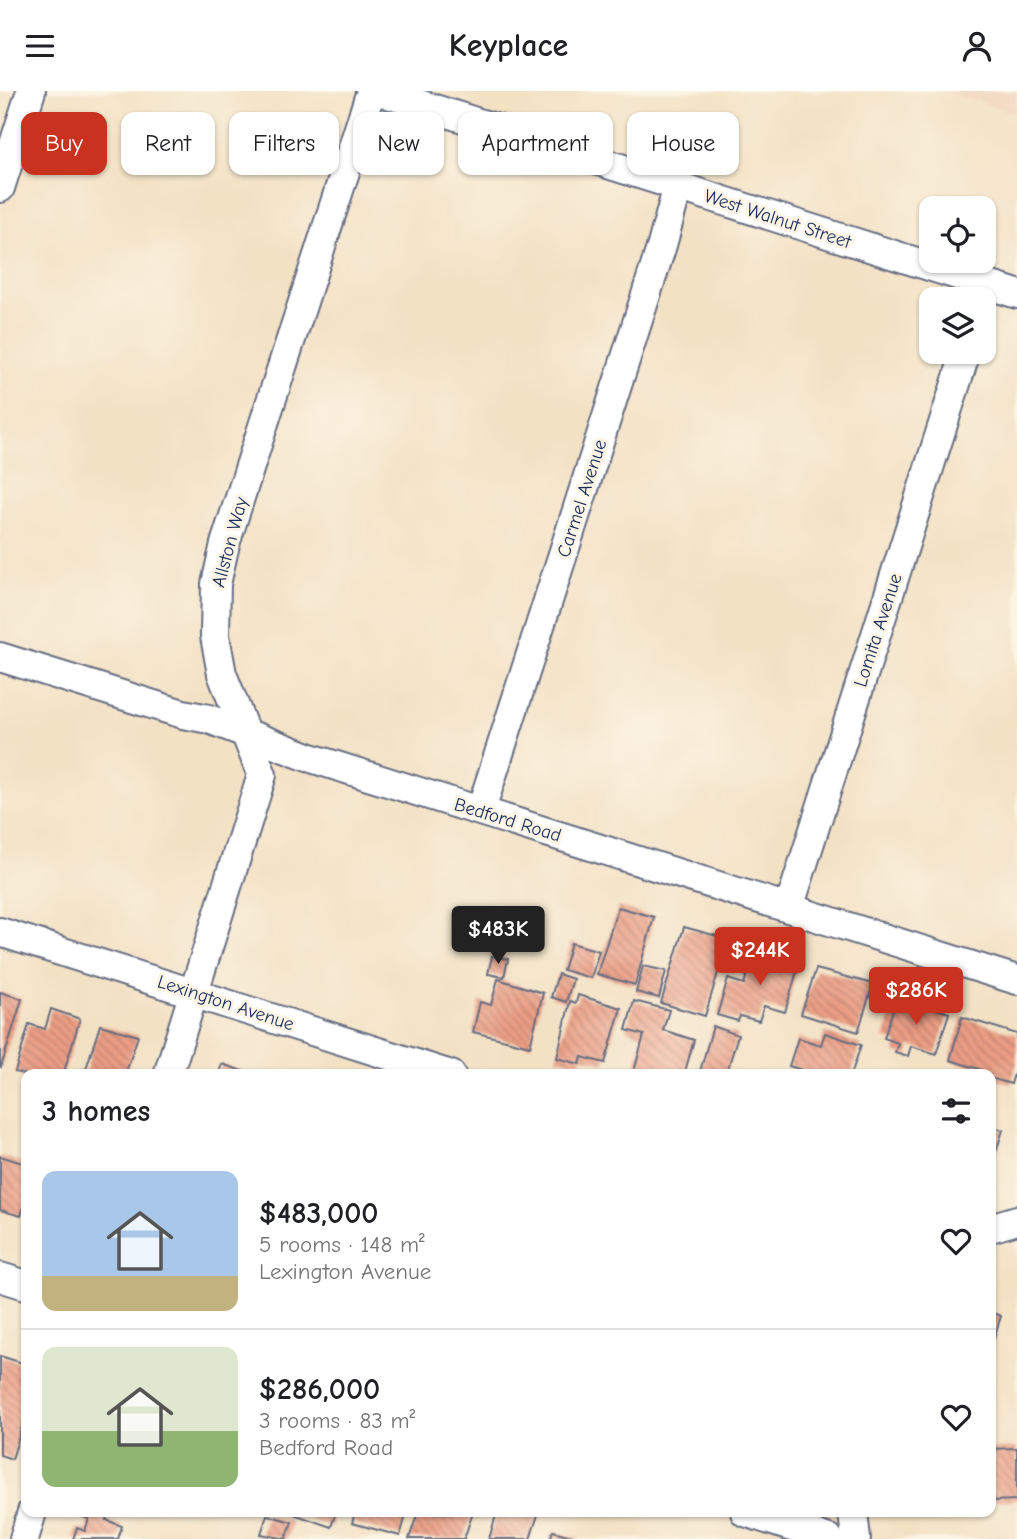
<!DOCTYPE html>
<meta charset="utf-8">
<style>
body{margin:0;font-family:"Comic Neue",sans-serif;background:#f6f6f6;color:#202124;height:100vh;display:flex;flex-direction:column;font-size:26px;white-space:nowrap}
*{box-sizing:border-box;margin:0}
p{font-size:23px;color:#757577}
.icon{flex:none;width:38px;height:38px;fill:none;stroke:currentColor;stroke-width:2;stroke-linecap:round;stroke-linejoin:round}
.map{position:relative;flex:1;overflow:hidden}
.panel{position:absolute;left:21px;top:978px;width:975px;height:448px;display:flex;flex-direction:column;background:#fff;border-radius:14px;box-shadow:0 2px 5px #0004}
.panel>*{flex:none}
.banner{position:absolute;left:21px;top:21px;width:976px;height:63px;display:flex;gap:14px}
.buttons{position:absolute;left:919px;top:105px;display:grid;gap:14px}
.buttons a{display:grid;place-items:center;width:77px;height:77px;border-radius:14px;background:#fff;box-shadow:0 2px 5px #0004;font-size:35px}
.price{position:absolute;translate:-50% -60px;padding:0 16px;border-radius:7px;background:#c8321e;color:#fff;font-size:23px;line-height:46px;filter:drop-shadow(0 2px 4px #0008)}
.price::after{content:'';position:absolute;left:50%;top:42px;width:21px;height:16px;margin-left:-10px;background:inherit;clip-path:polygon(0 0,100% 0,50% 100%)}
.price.on{background:#222;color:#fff}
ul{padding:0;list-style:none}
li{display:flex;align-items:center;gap:21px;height:175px;padding:0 21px}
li+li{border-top:2px solid #e0e0e0}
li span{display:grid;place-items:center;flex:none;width:196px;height:140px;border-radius:14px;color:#555}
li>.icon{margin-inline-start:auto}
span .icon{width:84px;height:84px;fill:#fffc;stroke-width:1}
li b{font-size:30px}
h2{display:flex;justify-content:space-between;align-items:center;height:84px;padding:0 21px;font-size:30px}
.tag{padding:0 24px;border-radius:14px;background:#fff;box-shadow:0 2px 5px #0004;font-size:24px;line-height:63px}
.tag.on{background:#c8321e;color:#fff}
header{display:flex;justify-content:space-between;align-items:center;height:91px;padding:0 21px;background:#fff;font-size:32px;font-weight:700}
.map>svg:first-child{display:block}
.built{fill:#f1d5bd}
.building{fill:url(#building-back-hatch)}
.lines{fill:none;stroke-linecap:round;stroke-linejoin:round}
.minor-casing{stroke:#676d82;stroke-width:32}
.minor{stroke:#fff;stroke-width:28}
.labels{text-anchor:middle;stroke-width:6;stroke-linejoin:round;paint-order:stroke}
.street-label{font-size:19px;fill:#1b2f5e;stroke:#fcf5e5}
</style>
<header><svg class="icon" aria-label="menu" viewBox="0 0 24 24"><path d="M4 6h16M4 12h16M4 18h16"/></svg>Keyplace<svg class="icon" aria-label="person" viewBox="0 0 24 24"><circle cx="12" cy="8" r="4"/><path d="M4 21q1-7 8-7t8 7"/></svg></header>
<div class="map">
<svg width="1017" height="1448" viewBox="0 0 1017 1448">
<defs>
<pattern id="building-back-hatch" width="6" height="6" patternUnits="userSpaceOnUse" patternTransform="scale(1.75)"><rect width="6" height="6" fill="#eb9d84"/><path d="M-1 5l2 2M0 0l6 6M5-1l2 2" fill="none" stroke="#be806f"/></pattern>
</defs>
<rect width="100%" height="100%" fill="#fcf5e5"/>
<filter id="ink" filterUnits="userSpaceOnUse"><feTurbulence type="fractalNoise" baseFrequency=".0143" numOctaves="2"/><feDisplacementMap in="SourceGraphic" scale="14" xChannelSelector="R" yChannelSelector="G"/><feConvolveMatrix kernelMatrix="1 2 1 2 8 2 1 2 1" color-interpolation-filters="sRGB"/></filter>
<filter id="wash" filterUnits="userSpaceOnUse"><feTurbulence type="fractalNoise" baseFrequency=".00686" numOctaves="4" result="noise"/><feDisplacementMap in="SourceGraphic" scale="28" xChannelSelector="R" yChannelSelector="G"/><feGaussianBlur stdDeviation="1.57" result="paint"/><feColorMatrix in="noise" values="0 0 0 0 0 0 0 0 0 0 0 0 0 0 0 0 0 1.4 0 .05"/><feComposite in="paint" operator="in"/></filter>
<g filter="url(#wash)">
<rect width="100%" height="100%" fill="#f3e1c4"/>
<!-- built -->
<path class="built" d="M 944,0 L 1017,0 L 1017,23 Z"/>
<g id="blocks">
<!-- building -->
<g class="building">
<path d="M 618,816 L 654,826 L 635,894 L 597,883 Z"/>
<path d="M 684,836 L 728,848 L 705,925 L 661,912 Z"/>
<path d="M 571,852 L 599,860 L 591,887 L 563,879 Z"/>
<path d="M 755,856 L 800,870 L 785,921 L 764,915 L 759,930 L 740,925 L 738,930 L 717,924 L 728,888 L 744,893 Z"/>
<path d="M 492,865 L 508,868 L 504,886 L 488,883 Z"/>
<path d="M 643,875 L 666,880 L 659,907 L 636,901 Z"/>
<path d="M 816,878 L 873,893 L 858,941 L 801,923 Z"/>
<path d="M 558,883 L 573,888 L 566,911 L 551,906 Z"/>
<path d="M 498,888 L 543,902 L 530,955 L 473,941 L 480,911 L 491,914 Z"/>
<path d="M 0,901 L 22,908 L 1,976 L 0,975 Z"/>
<path d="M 578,904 L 621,917 L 605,972 L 582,966 L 580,973 L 557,967 L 570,910 L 576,912 Z"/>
<path d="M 897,906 L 949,922 L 936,963 L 911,955 L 908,965 L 895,961 L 898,952 L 884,947 Z"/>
<path d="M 634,910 L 669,919 L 663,939 L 694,949 L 684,984 L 633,984 L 644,944 L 626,939 Z"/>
<path d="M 51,918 L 80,928 L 63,984 L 26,984 L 15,981 L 29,933 L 45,938 Z"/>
<path d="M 962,926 L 1017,943 L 1017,973 L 1011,993 L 990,987 L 990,984 L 981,984 L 982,979 L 950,969 Z"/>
<path d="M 100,934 L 138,945 L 125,984 L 84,984 Z"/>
<path d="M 713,935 L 738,944 L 726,984 L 699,984 Z"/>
<path d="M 825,942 L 861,954 L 851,984 L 800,984 L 802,979 L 789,975 L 798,947 L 821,954 Z"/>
<path d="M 222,973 L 251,983 L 251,984 L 218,984 Z"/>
<path d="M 990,1035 L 1003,1039 L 991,1076 L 990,1076 Z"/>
<path d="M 0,1065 L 26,1073 L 26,1108 L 21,1125 L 0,1119 Z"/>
<path d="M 990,1221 L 1001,1225 L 991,1256 L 990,1255 Z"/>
<path d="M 0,1265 L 26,1273 L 26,1323 L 12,1368 L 0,1364 Z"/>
<path d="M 1017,1357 L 1017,1409 L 990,1410 L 990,1358 Z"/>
<path d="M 78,1421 L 109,1421 L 106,1429 L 122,1435 L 118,1448 L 73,1448 L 77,1437 L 85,1440 L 89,1428 L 77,1424 Z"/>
<path d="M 288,1421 L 336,1421 L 331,1436 Z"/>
<path d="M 355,1421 L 407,1421 L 400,1445 L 352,1432 Z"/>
<path d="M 418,1421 L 429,1422 L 473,1421 L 464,1448 L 409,1448 Z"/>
<path d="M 497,1421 L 539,1421 L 530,1448 L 489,1448 Z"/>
<path d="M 267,1424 L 292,1431 L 286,1448 L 261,1443 Z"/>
<path d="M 553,1440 L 579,1447 L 579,1448 L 550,1448 Z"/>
</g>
</g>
</g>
<g filter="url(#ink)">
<use href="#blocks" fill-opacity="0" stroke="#676d82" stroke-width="2"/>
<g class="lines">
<defs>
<g id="minor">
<path d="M 378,0 L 1017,203"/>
<path d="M 0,97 L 31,0"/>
<path d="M 0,566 L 183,623 L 209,628 L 308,666 L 1017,889"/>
<path d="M 481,719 L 662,154 L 678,95"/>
<path d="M 789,817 L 966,261"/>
<path d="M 0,841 L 451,984"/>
<path d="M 168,984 L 262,684 L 222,583 L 215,545 L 216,493 L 225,453 L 371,0"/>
<path d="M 990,1137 L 1017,1129"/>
<path d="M 0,1186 L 26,1194"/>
<path d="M 745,1421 L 829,1448"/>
<path d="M 853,1421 L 856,1448"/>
<path d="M 24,1448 L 32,1421"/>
</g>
</defs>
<!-- minor casing -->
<use href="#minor" class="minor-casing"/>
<!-- minor -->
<use href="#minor" class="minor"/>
</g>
</g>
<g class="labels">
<!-- street labels -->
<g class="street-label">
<text transform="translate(778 127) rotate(18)" y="7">West Walnut Street</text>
<text transform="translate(581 407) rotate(-72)" y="7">Carmel Avenue</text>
<text transform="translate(229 451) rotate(-75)" y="7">Allston Way</text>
<text transform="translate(877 539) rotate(-72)" y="7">Lomita Avenue</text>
<text transform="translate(508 728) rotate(17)" y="7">Bedford Road</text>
<text transform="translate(226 911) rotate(18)" y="7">Lexington Avenue</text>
</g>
</g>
</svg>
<div class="buttons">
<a><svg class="icon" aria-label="locate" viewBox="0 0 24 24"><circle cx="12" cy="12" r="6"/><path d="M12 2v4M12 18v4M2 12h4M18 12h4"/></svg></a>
<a><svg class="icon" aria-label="layers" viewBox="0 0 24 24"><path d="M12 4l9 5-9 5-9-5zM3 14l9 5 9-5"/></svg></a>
</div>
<b class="price on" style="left:498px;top:875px">$483K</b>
<b class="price" style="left:760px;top:896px">$244K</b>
<b class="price" style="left:916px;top:936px">$286K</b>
<div class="banner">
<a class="tag on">Buy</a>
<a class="tag">Rent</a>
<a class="tag">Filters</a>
<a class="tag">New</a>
<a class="tag">Apartment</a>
<a class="tag">House</a>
</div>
<section class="panel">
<h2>3 homes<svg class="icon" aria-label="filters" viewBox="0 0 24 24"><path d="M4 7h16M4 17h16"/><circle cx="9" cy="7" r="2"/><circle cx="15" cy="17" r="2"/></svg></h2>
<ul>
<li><span style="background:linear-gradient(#a9c7e8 75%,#c2b280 0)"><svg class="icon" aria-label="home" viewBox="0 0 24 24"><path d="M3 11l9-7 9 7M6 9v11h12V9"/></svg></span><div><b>$483,000</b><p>5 rooms · 148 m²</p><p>Lexington Avenue</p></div><svg class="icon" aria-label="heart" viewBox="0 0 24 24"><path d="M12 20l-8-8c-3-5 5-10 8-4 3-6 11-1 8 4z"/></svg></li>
<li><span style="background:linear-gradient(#dfe7d0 60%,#8fb573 0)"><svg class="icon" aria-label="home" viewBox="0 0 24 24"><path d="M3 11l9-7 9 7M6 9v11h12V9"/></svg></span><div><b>$286,000</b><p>3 rooms · 83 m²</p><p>Bedford Road</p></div><svg class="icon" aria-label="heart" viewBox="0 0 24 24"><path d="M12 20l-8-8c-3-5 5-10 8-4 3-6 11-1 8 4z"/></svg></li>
</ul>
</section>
</div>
